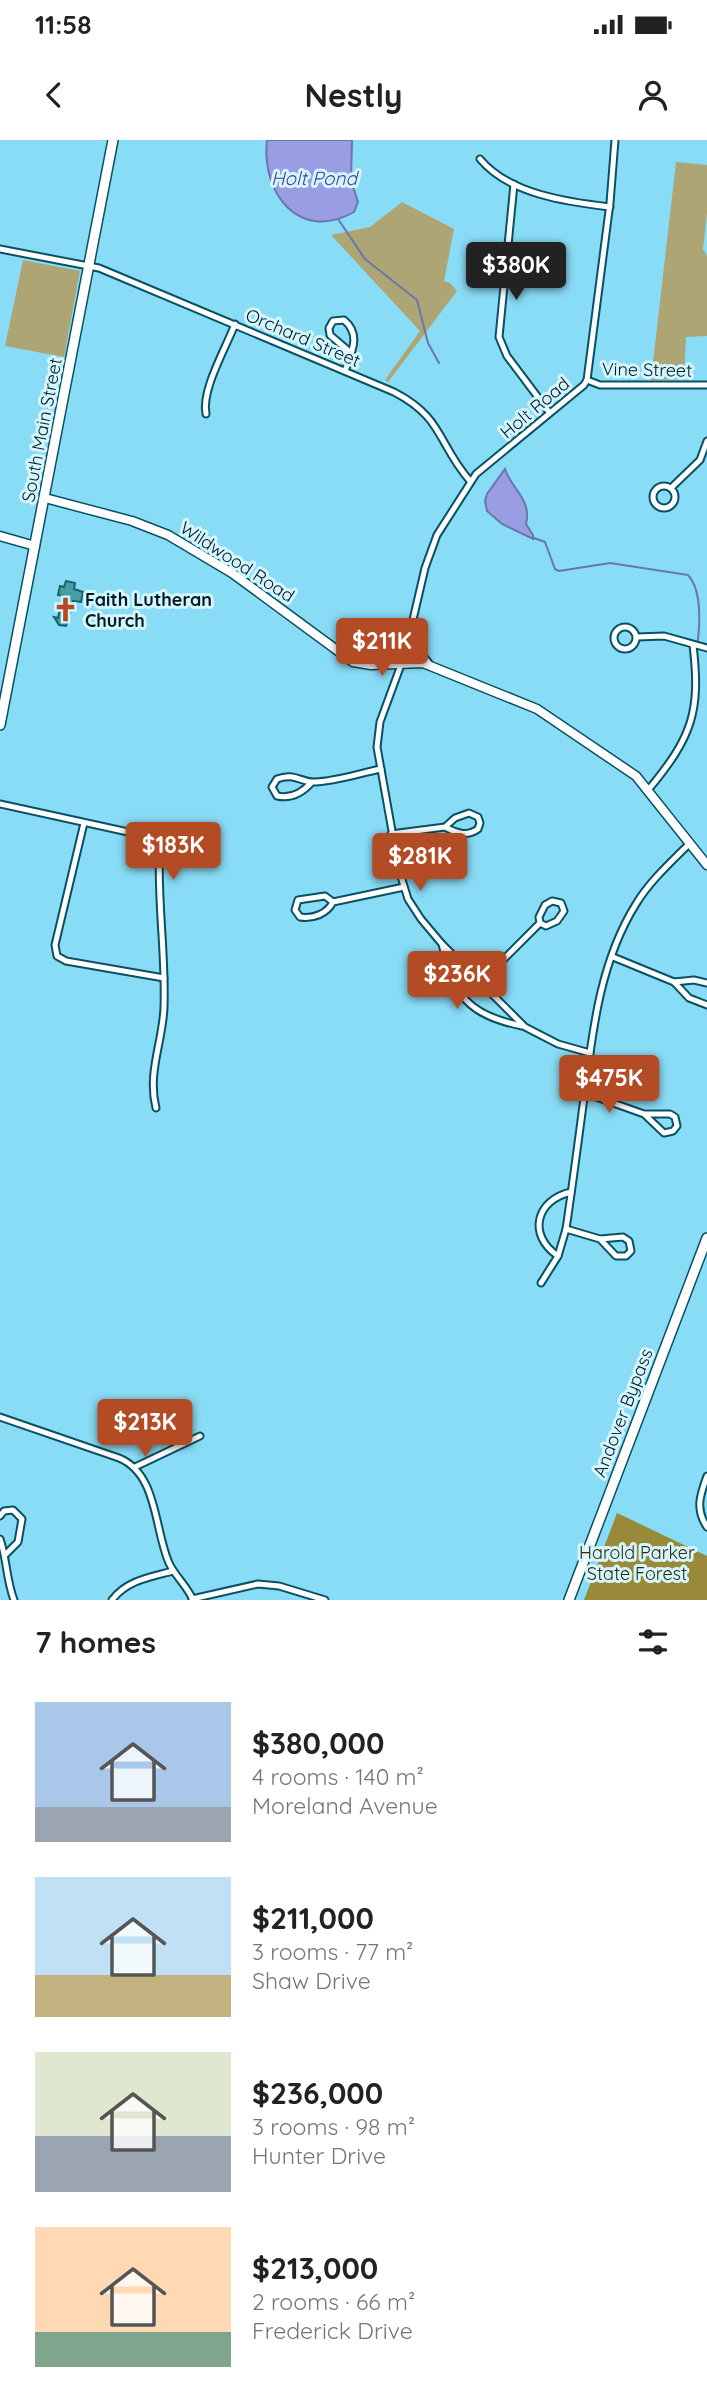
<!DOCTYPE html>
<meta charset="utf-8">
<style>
body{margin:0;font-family:Quicksand,sans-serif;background:#f6f6f6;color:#222;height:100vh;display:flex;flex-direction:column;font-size:26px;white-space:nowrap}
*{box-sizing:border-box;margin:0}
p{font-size:23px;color:#767676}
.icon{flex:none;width:38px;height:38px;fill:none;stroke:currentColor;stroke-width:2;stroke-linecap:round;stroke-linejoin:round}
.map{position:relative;height:1460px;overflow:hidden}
.panel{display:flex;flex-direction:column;background:#fff;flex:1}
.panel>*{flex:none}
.price{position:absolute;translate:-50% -60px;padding:0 16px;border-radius:7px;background:#b34c25;color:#fff;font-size:23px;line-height:46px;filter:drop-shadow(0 2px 4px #0008)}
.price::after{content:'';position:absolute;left:50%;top:42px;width:21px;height:16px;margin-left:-10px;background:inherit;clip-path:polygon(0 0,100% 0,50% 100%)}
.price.active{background:#222;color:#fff}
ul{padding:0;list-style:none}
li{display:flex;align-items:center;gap:21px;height:175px;padding:0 35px}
li span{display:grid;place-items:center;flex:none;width:196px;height:140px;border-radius:0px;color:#555}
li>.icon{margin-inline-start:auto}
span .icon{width:84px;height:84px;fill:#fffc;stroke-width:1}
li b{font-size:30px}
h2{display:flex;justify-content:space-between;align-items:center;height:84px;padding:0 35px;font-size:30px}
.status{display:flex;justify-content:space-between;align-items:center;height:49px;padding:0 35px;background:#fff;direction:ltr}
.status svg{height:19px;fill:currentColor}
header{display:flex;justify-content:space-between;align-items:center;height:91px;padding:0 35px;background:#fff;font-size:32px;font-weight:700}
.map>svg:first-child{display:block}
.green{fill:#ada574}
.forest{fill:#988a38}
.water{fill:#989de4;stroke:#6b76aa;stroke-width:2}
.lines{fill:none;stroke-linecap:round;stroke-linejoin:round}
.stream{stroke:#6b76aa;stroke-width:2}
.building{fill:#42a0a5;stroke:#186468;stroke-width:2}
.street-casing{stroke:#085163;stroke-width:9}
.secondary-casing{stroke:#085163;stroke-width:11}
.primary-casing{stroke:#085163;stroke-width:12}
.street{stroke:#fff;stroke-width:5}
.secondary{stroke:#fff;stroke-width:8}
.primary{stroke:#fff;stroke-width:9}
.labels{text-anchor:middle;stroke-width:6;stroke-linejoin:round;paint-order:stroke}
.street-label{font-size:18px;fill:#011a21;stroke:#d5f5ff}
.poi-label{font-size:18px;font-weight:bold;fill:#011a21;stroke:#d5f5ff;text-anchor:start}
.park-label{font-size:18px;fill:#302a05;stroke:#d5f5ff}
.water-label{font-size:19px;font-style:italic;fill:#413f92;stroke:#d5f5ff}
</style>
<div class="status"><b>11:58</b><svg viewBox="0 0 49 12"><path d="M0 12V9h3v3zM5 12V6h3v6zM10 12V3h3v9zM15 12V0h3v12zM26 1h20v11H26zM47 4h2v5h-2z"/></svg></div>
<header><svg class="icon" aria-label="back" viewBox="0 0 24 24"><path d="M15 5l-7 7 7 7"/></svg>Nestly<svg class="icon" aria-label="person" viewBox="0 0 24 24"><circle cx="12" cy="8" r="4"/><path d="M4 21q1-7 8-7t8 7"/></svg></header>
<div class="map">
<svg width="707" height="1460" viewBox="0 0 707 1460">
<rect width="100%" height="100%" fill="#89dcf6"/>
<!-- green -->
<g class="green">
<path d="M 676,22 L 707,25 L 707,73 L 703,109 L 707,116 L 707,196 L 686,197 L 684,239 L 651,240 Z"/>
<path d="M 402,62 L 454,89 L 444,141 L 450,143 L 457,151 L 388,242 L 385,240 L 420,191 L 331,95 L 370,87 Z"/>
<path d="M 23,120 L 80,131 L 64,217 L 5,206 Z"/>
</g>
<!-- forest -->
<path class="forest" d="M 617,1373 L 707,1416 L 707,1460 L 584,1460 Z"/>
<!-- water -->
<g class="water">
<path d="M 267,0 L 352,0 L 351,40 L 358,62 L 354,72 C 299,103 261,53 267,0 Z"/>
<path d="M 505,329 C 512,350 532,359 526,384 L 533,395 L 533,399 L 502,384 L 487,371 L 485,361 L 487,354 Z"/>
</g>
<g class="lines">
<!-- stream -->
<g class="stream">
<path d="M 338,79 L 365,119 L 417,160 L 428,203 L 439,223"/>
<path d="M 534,398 L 545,402 L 555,429 L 559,431 L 610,423 L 688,435 C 702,450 700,481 698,500"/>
</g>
</g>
<!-- building -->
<path class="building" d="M 66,441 L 75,443 L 74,449 L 83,452 L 81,462 L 73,461 L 66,486 L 59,485 L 54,477 L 58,478 L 63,456 L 58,455 L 60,446 L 64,447 Z"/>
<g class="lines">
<defs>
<g id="street">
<path d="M 480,19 C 509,54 567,62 610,67"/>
<path d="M 514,44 L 499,197 L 507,216 L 549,272"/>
<path d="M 0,109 L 99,128 L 394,252 C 444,278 437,303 470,341"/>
<path d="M 345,231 C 351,213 362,195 344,180 L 333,181 L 329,188 L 330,195 L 351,213"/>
<path d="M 587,240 L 600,245 L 707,245"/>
<path d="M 206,274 C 201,250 226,208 235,184"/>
<circle cx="664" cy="357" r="11"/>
<path d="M 671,348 L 700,320 L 707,301"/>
<circle cx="625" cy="498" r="11"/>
<path d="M 412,493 L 417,508 L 429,523"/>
<path d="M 637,497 L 664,496 L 707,508"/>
<path d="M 311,643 C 302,653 291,659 277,656 L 272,647 L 277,639 C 295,632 301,643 315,642 C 337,641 360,633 381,629"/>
<path d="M 649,649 C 692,597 701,572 693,505"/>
<path d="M 0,664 L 160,699 C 156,755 166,811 164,867 C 163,901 147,933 156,968"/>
<path d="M 84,683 L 55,805 L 57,816 L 66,821 L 164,838"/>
<path d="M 391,694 L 445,687 L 455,678 L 469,673 L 478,677 L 480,683 L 478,689 C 467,697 456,693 445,687"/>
<path d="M 333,762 L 325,756 L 298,760 L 295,770 L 300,777 C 313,779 327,774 333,762 L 404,747"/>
<path d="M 442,804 C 454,856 468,875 522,886"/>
<path d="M 613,817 L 674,842 L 694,840 L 707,843"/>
<path d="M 481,842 L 540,783 L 546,786 L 557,781 L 564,771 L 561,763 L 552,761 L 545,765 L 539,777 L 540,783"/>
<path d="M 674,842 L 689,858 L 707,865"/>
<path d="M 590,913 L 558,904 L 525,887 L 442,804 L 421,779 L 408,759 L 399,730 L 377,607 L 380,582 L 405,514 L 425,428 L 437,395 L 476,334 L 584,245 L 587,240 L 610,63 L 615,0"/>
<path d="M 585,953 L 644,974 L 670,974 L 675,977 L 677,986 L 673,991 L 664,993 L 644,974"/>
<path d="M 566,1089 L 600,1099 L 623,1097 L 629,1101 L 631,1111 L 626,1116 L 616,1116 L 600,1099"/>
<path d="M 558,1116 C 527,1095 536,1060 571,1052"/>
<path d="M 541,1143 L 558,1116 L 566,1089 C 573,1042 579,996 585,950 C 593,887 601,820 636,764 C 650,741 670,723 689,704"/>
<path d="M 0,1277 L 119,1318 C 158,1334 154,1389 169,1423 C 175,1436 187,1446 193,1460"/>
<path d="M 135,1327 L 200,1296"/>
<path d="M 707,1336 C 700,1355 695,1369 707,1387"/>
<path d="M 0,1376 L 4,1371 L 13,1370 L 22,1379 L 18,1402 L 6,1414"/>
<path d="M 0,1399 C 7,1419 6,1439 14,1460"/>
<path d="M 192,1459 L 258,1444 L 279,1446 L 325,1460"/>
<path d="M 112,1460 C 127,1440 151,1437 173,1431"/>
</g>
<g id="secondary">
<path d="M 45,358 L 132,381 L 168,395 L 232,433 L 353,522 L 371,525 L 423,523 L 537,569 L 636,636 L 707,725"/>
<path d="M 0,396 L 35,406"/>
</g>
<g id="primary">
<path d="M 0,585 L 113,0"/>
<path d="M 569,1460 L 707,1098"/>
</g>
</defs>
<!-- street casing -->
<use href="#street" class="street-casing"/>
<!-- secondary casing -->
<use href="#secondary" class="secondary-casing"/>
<!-- primary casing -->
<use href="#primary" class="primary-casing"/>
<!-- street -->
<use href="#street" class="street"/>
<!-- secondary -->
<use href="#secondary" class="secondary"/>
<!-- primary -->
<use href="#primary" class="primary"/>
</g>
<!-- icons -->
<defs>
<symbol id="church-bare" viewBox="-9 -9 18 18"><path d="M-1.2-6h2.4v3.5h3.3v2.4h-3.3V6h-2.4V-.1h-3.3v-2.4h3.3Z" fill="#b34c25" stroke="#d5f5ff" stroke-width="2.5" paint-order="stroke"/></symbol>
</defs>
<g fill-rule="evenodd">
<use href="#church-bare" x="48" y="452" width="35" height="35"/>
</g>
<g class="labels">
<!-- street labels -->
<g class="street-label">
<text transform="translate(303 198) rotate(23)" y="6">Orchard Street</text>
<text transform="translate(647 230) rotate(1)" y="6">Vine Street</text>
<text transform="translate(535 268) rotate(-40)" y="6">Holt Road</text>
<text transform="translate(42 290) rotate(-79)" y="6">South Main Street</text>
<text transform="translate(237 422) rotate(33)" y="6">Wildwood Road</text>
<text transform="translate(623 1273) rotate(-69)" y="6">Andover Bypass</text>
</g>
<!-- poi labels -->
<g class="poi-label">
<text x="85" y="466">Faith Lutheran<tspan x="85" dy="21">Church</tspan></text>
</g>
<!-- park labels -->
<g class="park-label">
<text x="637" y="1419">Harold Parker<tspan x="637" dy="21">State Forest</tspan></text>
</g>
<!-- water labels -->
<g class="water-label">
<text x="314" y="45">Holt Pond</text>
</g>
</g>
</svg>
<b class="price active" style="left:516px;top:162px">$380K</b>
<b class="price" style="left:382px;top:538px">$211K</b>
<b class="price" style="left:173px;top:742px">$183K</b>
<b class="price" style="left:420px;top:753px">$281K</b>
<b class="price" style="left:457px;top:871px">$236K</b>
<b class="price" style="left:609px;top:975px">$475K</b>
<b class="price" style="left:145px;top:1319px">$213K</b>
</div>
<section class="panel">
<h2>7 homes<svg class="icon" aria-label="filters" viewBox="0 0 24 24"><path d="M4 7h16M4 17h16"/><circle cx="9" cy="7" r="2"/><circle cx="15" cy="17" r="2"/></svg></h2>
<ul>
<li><span style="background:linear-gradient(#a9c7e8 75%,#9aa5b1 0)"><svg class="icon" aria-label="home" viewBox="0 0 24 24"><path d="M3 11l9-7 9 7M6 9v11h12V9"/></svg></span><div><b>$380,000</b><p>4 rooms · 140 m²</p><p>Moreland Avenue</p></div></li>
<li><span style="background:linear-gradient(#bfe0f5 70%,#c2b280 0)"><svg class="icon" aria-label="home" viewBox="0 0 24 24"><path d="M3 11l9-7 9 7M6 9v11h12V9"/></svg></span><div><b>$211,000</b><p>3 rooms · 77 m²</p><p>Shaw Drive</p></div></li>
<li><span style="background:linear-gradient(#dfe7d0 60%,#9aa5b1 0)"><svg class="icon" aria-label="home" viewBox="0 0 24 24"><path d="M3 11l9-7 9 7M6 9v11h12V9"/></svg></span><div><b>$236,000</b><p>3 rooms · 98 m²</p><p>Hunter Drive</p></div></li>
<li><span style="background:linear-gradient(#ffd9b3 75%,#7fa58c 0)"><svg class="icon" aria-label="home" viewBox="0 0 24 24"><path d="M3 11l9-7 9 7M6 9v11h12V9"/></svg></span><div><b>$213,000</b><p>2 rooms · 66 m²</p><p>Frederick Drive</p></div></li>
</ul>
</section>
